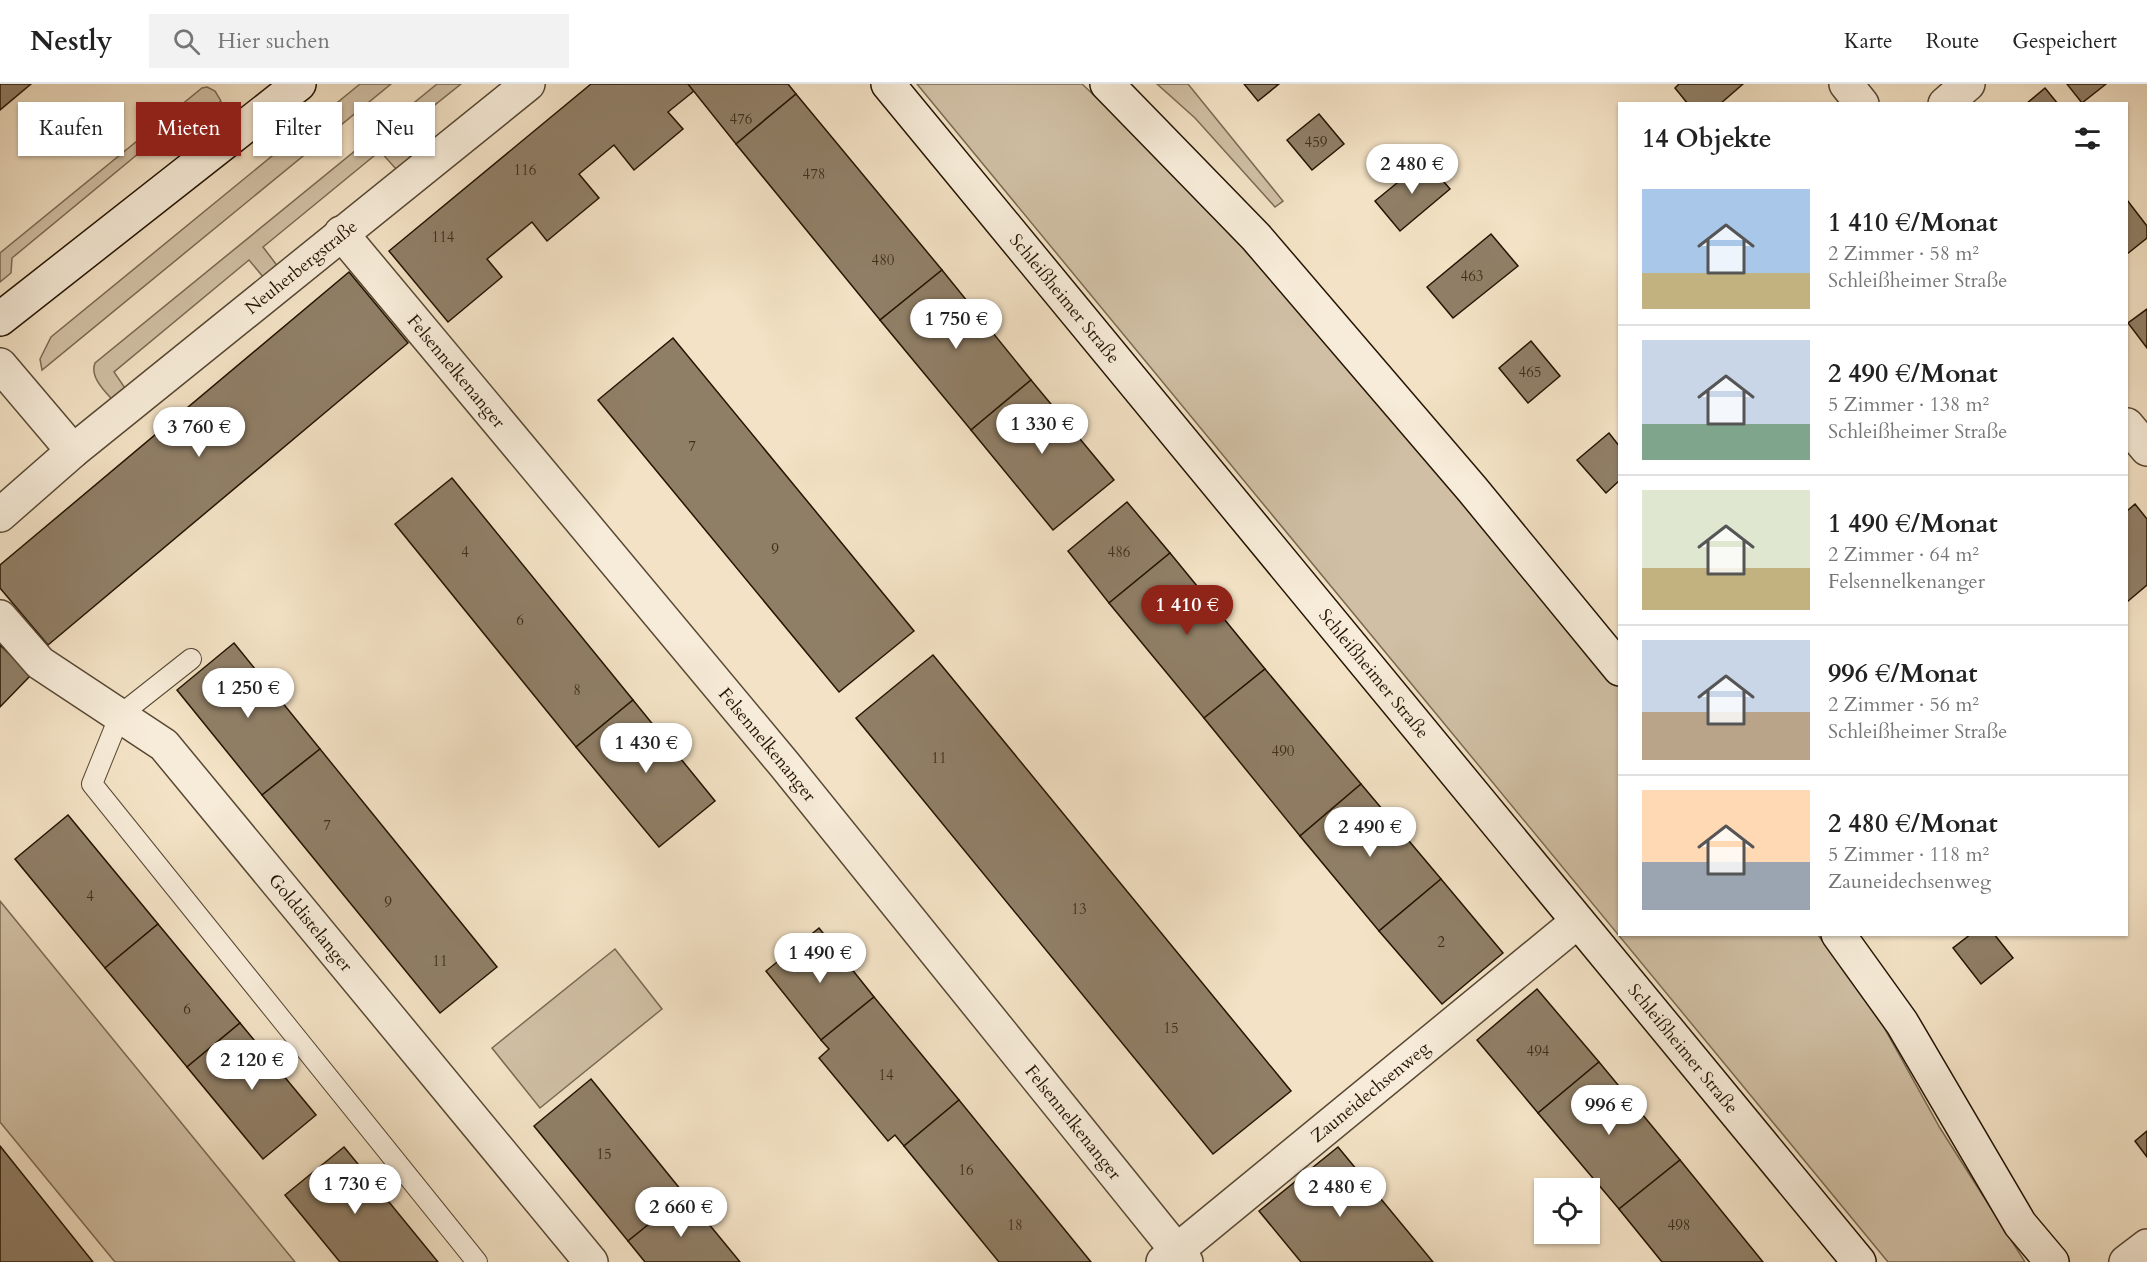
<!DOCTYPE html>
<html lang="de">
<meta charset="utf-8">
<style>
body{margin:0;font-family:Cardo,serif;background:#f2f2f2;color:#222;height:100vh;display:flex;flex-direction:column;font-size:22px;white-space:nowrap}
*{box-sizing:border-box;margin:0}
p{font-size:20px;color:#767676}
.icon{flex:none;width:33px;height:33px;fill:none;stroke:currentColor;stroke-width:2;stroke-linecap:round;stroke-linejoin:round}
.map{position:relative;flex:1;overflow:hidden}
.side{position:absolute;left:1618px;top:18px;width:510px;height:834px;display:flex;flex-direction:column;background:#fff;border-radius:0px;box-shadow:0 2px 4px #0004}
.side>*{flex:none}
.hud{position:absolute;left:18px;top:18px;width:570px;height:54px;display:flex;gap:12px}
.fabs{position:absolute;left:1534px;top:1094px;display:grid;gap:12px}
.fabs a{display:grid;place-items:center;width:66px;height:66px;border-radius:0px;background:#fff;box-shadow:0 2px 4px #0004;font-size:30px}
.price{position:absolute;translate:-50% -51px;padding:0 14px;border-radius:21px;background:#fff;color:#222;font-size:20px;line-height:39px;filter:drop-shadow(0 2px 3px #0008)}
.price::after{content:'';position:absolute;left:50%;top:36px;width:18px;height:14px;margin-left:-9px;background:inherit;clip-path:polygon(0 0,100% 0,50% 100%)}
.price.current{background:#8f2418;color:#fff}
ul{padding:0;list-style:none}
li{display:flex;align-items:center;gap:18px;height:150px;padding:0 24px}
li+li{border-top:2px solid #e0e0e0}
li span{display:grid;place-items:center;flex:none;width:168px;height:120px;border-radius:0px;color:#555}
li>.icon{margin-inline-start:auto}
span .icon{width:72px;height:72px;fill:#fffc;stroke-width:1}
li b{font-size:26px}
h2{display:flex;justify-content:space-between;align-items:center;height:72px;padding:0 24px;font-size:26px}
.tag{padding:0 21px;border-radius:0px;background:#fff;box-shadow:0 2px 4px #0004;font-size:21px;line-height:54px}
.tag.current{background:#8f2418;color:#fff}
header{display:flex;align-items:center;gap:36px;box-sizing:border-box;height:84px;padding:0 30px;background:#fff;border-bottom:2px solid #e0e0e0}
header strong{font-size:28px}
nav{display:flex;gap:33px;margin-inline-start:auto;font-size:21px}
.search{width:420px;height:54px;background:#f2f2f2;display:flex;align-items:center;gap:15px;box-sizing:border-box;padding:0 21px;border-radius:0px;color:#767676;font-size:22px}
.map>svg:first-child{display:block}
.green{fill:#d0bfa4;stroke:#7a6a53;stroke-width:1.5}
.building{fill:#907f67;stroke:#241402;stroke-width:1.5}
.lines{fill:none;stroke-linecap:round;stroke-linejoin:round}
.service-casing{stroke:#584833;stroke-width:22}
.minor-casing{stroke:#584833;stroke-width:36}
.secondary-casing{stroke:#241402;stroke-width:36}
.service{stroke:#f7ecd9;stroke-width:20}
.minor{stroke:#f7ecd9;stroke-width:33}
.secondary{stroke:#f7ecd9;stroke-width:33}
.labels{text-anchor:middle;stroke-width:5;stroke-linejoin:round;paint-order:stroke}
.number-label{font-size:15px;fill:#3f2f1b}
.street-label{font-size:18px;fill:#241402;stroke:#f7ecd9}
</style>
<header>
<strong>Nestly</strong>
<div class="search"><svg class="icon" aria-label="search" viewBox="0 0 24 24"><circle cx="10" cy="10" r="6"/><path d="M15 15l6 6"/></svg>Hier suchen</div>
<nav><a>Karte</a><a>Route</a><a>Gespeichert</a></nav>
</header>
<div class="map">
<svg width="2147" height="1178" viewBox="0 0 2147 1178">
<rect width="100%" height="100%" fill="#f3e2c5"/>
<filter id="stains"><feTurbulence type="fractalNoise" baseFrequency=".00333" numOctaves="4"/><feColorMatrix values="0 0 0 0 .2 0 0 0 0 .09 0 0 0 0 .02 0 0 0 .5 -.17"/></filter>
<radialGradient id="worn" r=".72"><stop offset=".6" stop-color="#630" stop-opacity="0"/><stop offset="1" stop-color="#630" stop-opacity=".3"/></radialGradient>
<!-- green -->
<g class="green">
<path d="M 360,0 L 391,0 L 42,286 L 40,275 L 51,253 Z"/>
<path d="M 437,0 L 461,0 L 395,53 L 411,74 L 396,85 L 380,67 L 263,163 L 279,184 L 264,194 L 249,176 L 114,288 L 129,310 L 116,320 C 107,309 89,294 95,279 Z"/>
<path d="M 917,0 L 1082,0 L 1203,113 L 1620,604 L 1620,850 L 1818,851 L 1876,929 L 1940,1044 L 2025,1178 L 1888,1178 Z"/>
<path d="M 1157,0 L 1188,0 L 1283,117 L 1275,123 L 1195,34 Z"/>
<path d="M 207,3 L 215,7 L 221,17 L 210,26 L 196,22 L 12,174 L 11,189 L 0,198 L 0,169 L 202,4 Z"/>
<path d="M 0,817 L 295,1178 L 115,1178 L 0,1038 Z"/>
<path d="M 615,865 L 662,925 L 540,1024 L 492,964 Z"/>
</g>
<!-- building -->
<g class="building">
<path d="M 0,0 L 31,0 L 0,26 Z"/>
<path d="M 591,0 L 688,0 L 694,7 L 668,28 L 683,45 L 634,86 L 614,61 L 579,90 L 599,114 L 547,157 L 532,138 L 487,175 L 502,193 L 448,238 L 389,167 Z"/>
<path d="M 688,0 L 788,0 L 796,10 L 736,60 Z"/>
<path d="M 1244,0 L 1279,0 L 1258,17 Z"/>
<path d="M 1679,0 L 1743,0 L 1720,20 L 1688,20 L 1675,4 Z"/>
<path d="M 2067,0 L 2106,0 L 2082,19 Z"/>
<path d="M 2045,4 L 2058,20 L 2026,20 Z"/>
<path d="M 796,10 L 942,186 L 880,236 L 736,60 Z"/>
<path d="M 1319,30 L 1344,60 L 1312,86 L 1287,56 Z"/>
<path d="M 1425,76 L 1450,105 L 1400,147 L 1375,117 Z"/>
<path d="M 2127,116 L 2147,142 L 2147,154 L 2127,170 Z"/>
<path d="M 1491,150 L 1518,182 L 1453,234 L 1427,203 Z"/>
<path d="M 942,186 L 1031,296 L 971,346 L 880,236 Z"/>
<path d="M 349,188 L 408,259 L 48,561 L 0,504 L 0,481 Z"/>
<path d="M 2147,225 L 2147,264 L 2128,239 Z"/>
<path d="M 673,254 L 914,547 L 839,608 L 598,316 Z"/>
<path d="M 1531,257 L 1560,292 L 1528,319 L 1499,284 Z"/>
<path d="M 1031,296 L 1114,396 L 1053,446 L 971,346 Z"/>
<path d="M 1609,349 L 1620,363 L 1620,396 L 1606,409 L 1577,376 Z"/>
<path d="M 452,394 L 633,616 L 576,663 L 395,440 Z"/>
<path d="M 1127,418 L 1170,469 L 1109,519 L 1068,467 Z"/>
<path d="M 2135,420 L 2147,435 L 2147,501 L 2127,518 L 2127,427 Z"/>
<path d="M 1170,469 L 1265,585 L 1204,634 L 1109,519 Z"/>
<path d="M 234,559 L 320,665 L 262,711 L 177,606 Z"/>
<path d="M 0,561 L 31,591 L 0,623 Z"/>
<path d="M 933,571 L 1291,1007 L 1213,1070 L 856,634 Z"/>
<path d="M 1265,585 L 1361,700 L 1300,752 L 1204,634 Z"/>
<path d="M 633,616 L 715,717 L 659,763 L 576,663 Z"/>
<path d="M 320,665 L 497,883 L 440,929 L 262,711 Z"/>
<path d="M 1361,700 L 1441,795 L 1379,847 L 1300,752 Z"/>
<path d="M 68,731 L 158,840 L 105,884 L 15,775 Z"/>
<path d="M 1441,795 L 1503,869 L 1442,920 L 1379,847 Z"/>
<path d="M 158,840 L 240,939 L 187,983 L 105,884 Z"/>
<path d="M 819,844 L 874,913 L 821,956 L 766,887 Z"/>
<path d="M 1971,850 L 1994,850 L 2013,874 L 1981,900 L 1953,864 Z"/>
<path d="M 1537,905 L 1599,978 L 1538,1029 L 1477,956 Z"/>
<path d="M 874,913 L 959,1016 L 904,1062 L 895,1051 L 888,1057 L 819,974 L 829,965 L 821,956 Z"/>
<path d="M 240,939 L 316,1031 L 263,1075 L 187,983 Z"/>
<path d="M 1599,978 L 1680,1076 L 1619,1125 L 1538,1029 Z"/>
<path d="M 591,995 L 685,1111 L 628,1157 L 534,1042 Z"/>
<path d="M 959,1016 L 1091,1178 L 999,1178 L 904,1062 Z"/>
<path d="M 2147,1047 L 2147,1073 L 2135,1057 Z"/>
<path d="M 0,1062 L 93,1178 L 0,1178 Z"/>
<path d="M 344,1063 L 438,1178 L 340,1178 L 285,1111 Z"/>
<path d="M 1338,1063 L 1433,1178 L 1301,1178 L 1259,1127 Z"/>
<path d="M 1680,1076 L 1763,1178 L 1662,1178 L 1619,1125 Z"/>
<path d="M 685,1111 L 740,1178 L 645,1178 L 628,1157 Z"/>
</g>
<g class="lines">
<defs>
<path id="service" d="M 191,575 L 120,631 L 92,700 L 477,1178"/>
<g id="minor">
<path d="M 1846,0 L 1862,20"/>
<path d="M 1945,20 L 1968,0"/>
<path id="s1" d="M 341,149 L 784,680 L 1186,1178"/>
<path d="M 0,281 L 73,367"/>
<path d="M 2127,341 L 2147,365"/>
<path id="s2" d="M 0,431 L 73,367 L 528,0"/>
<path id="s3" d="M 0,533 L 40,579 L 164,661 L 591,1178"/>
<path id="s4" d="M 1163,1178 L 1577,838"/>
<path d="M 2126,1178 L 2147,1162"/>
</g>
<g id="secondary">
<path id="s5" d="M 888,0 L 1859,1178"/>
<path d="M 1107,0 L 1256,153 L 1472,405 L 1620,585"/>
<path d="M 0,235 L 299,0"/>
<path d="M 1838,850 L 1902,939 L 2020,1140 L 2052,1178"/>
</g>
</defs>
<!-- service casing -->
<use href="#service" class="service-casing"/>
<!-- minor casing -->
<use href="#minor" class="minor-casing"/>
<!-- secondary casing -->
<use href="#secondary" class="secondary-casing"/>
<!-- service -->
<use href="#service" class="service"/>
<!-- minor -->
<use href="#minor" class="minor"/>
<!-- secondary -->
<use href="#secondary" class="secondary"/>
</g>
<g class="labels">
<!-- number labels -->
<g class="number-label">
<text x="741" y="40">476</text>
<text x="1316" y="63">459</text>
<text x="525" y="91">116</text>
<text x="814" y="95">478</text>
<text x="443" y="158">114</text>
<text x="883" y="181">480</text>
<text x="1472" y="197">463</text>
<text x="1530" y="293">465</text>
<text x="692" y="367">7</text>
<text x="775" y="470">9</text>
<text x="465" y="473">4</text>
<text x="1119" y="473">486</text>
<text x="520" y="541">6</text>
<text x="577" y="611">8</text>
<text x="1283" y="672">490</text>
<text x="939" y="679">11</text>
<text x="327" y="746">7</text>
<text x="90" y="817">4</text>
<text x="388" y="823">9</text>
<text x="1079" y="830">13</text>
<text x="1441" y="863">2</text>
<text x="440" y="882">11</text>
<text x="187" y="930">6</text>
<text x="1171" y="949">15</text>
<text x="1538" y="972">494</text>
<text x="886" y="996">14</text>
<text x="604" y="1075">15</text>
<text x="966" y="1091">16</text>
<text x="1015" y="1146">18</text>
<text x="1679" y="1146">498</text>
</g>
<!-- street labels -->
<g class="street-label">
<text dy="6" stroke="none"><textPath href="#s2" startOffset="390">Neuherbergstraße</textPath></text>
<text dy="6" stroke="none"><textPath href="#s5" startOffset="278">Schleißheimer Straße</textPath></text>
<text dy="6" stroke="none"><textPath href="#s1" startOffset="180">Felsennelkenanger</textPath></text>
<text dy="6" stroke="none"><textPath href="#s5" startOffset="764">Schleißheimer Straße</textPath></text>
<text dy="6" stroke="none"><textPath href="#s1" startOffset="666">Felsennelkenanger</textPath></text>
<text dy="6" stroke="none"><textPath href="#s3" startOffset="440">Golddistelanger</textPath></text>
<text dy="6" stroke="none"><textPath href="#s5" startOffset="1250">Schleißheimer Straße</textPath></text>
<text dy="6" stroke="none"><textPath href="#s4" startOffset="268">Zauneidechsenweg</textPath></text>
<text dy="6" stroke="none"><textPath href="#s1" startOffset="1152">Felsennelkenanger</textPath></text>
</g>
</g>
<rect width="100%" height="100%" filter="url(#stains)"/>
<rect width="100%" height="100%" fill="url(#worn)"/>
</svg>
<div class="fabs">
<a><svg class="icon" aria-label="locate" viewBox="0 0 24 24"><circle cx="12" cy="12" r="6"/><path d="M12 2v4M12 18v4M2 12h4M18 12h4"/></svg></a>
</div>
<b class="price" style="left:1412px;top:111px">2 480 €</b>
<b class="price" style="left:956px;top:266px">1 750 €</b>
<b class="price" style="left:1042px;top:371px">1 330 €</b>
<b class="price" style="left:199px;top:374px">3 760 €</b>
<b class="price current" style="left:1187px;top:552px">1 410 €</b>
<b class="price" style="left:248px;top:635px">1 250 €</b>
<b class="price" style="left:646px;top:690px">1 430 €</b>
<b class="price" style="left:1370px;top:774px">2 490 €</b>
<b class="price" style="left:820px;top:900px">1 490 €</b>
<b class="price" style="left:252px;top:1007px">2 120 €</b>
<b class="price" style="left:1609px;top:1052px">996 €</b>
<b class="price" style="left:355px;top:1131px">1 730 €</b>
<b class="price" style="left:1340px;top:1134px">2 480 €</b>
<b class="price" style="left:681px;top:1154px">2 660 €</b>
<div class="hud">
<a class="tag">Kaufen</a>
<a class="tag current">Mieten</a>
<a class="tag">Filter</a>
<a class="tag">Neu</a>
</div>
<section class="side">
<h2>14 Objekte<svg class="icon" aria-label="filters" viewBox="0 0 24 24"><path d="M4 7h16M4 17h16"/><circle cx="9" cy="7" r="2"/><circle cx="15" cy="17" r="2"/></svg></h2>
<ul>
<li><span style="background:linear-gradient(#a9c7e8 70%,#c2b280 0)"><svg class="icon" aria-label="home" viewBox="0 0 24 24"><path d="M3 11l9-7 9 7M6 9v11h12V9"/></svg></span><div><b>1 410 €/Monat</b><p>2 Zimmer · 58 m²</p><p>Schleißheimer Straße</p></div></li>
<li><span style="background:linear-gradient(#c9d6e8 70%,#7fa58c 0)"><svg class="icon" aria-label="home" viewBox="0 0 24 24"><path d="M3 11l9-7 9 7M6 9v11h12V9"/></svg></span><div><b>2 490 €/Monat</b><p>5 Zimmer · 138 m²</p><p>Schleißheimer Straße</p></div></li>
<li><span style="background:linear-gradient(#dfe7d0 65%,#c2b280 0)"><svg class="icon" aria-label="home" viewBox="0 0 24 24"><path d="M3 11l9-7 9 7M6 9v11h12V9"/></svg></span><div><b>1 490 €/Monat</b><p>2 Zimmer · 64 m²</p><p>Felsennelkenanger</p></div></li>
<li><span style="background:linear-gradient(#c9d6e8 60%,#b9a48a 0)"><svg class="icon" aria-label="home" viewBox="0 0 24 24"><path d="M3 11l9-7 9 7M6 9v11h12V9"/></svg></span><div><b>996 €/Monat</b><p>2 Zimmer · 56 m²</p><p>Schleißheimer Straße</p></div></li>
<li><span style="background:linear-gradient(#ffd9b3 60%,#9aa5b1 0)"><svg class="icon" aria-label="home" viewBox="0 0 24 24"><path d="M3 11l9-7 9 7M6 9v11h12V9"/></svg></span><div><b>2 480 €/Monat</b><p>5 Zimmer · 118 m²</p><p>Zauneidechsenweg</p></div></li>
</ul>
</section>
</div>
